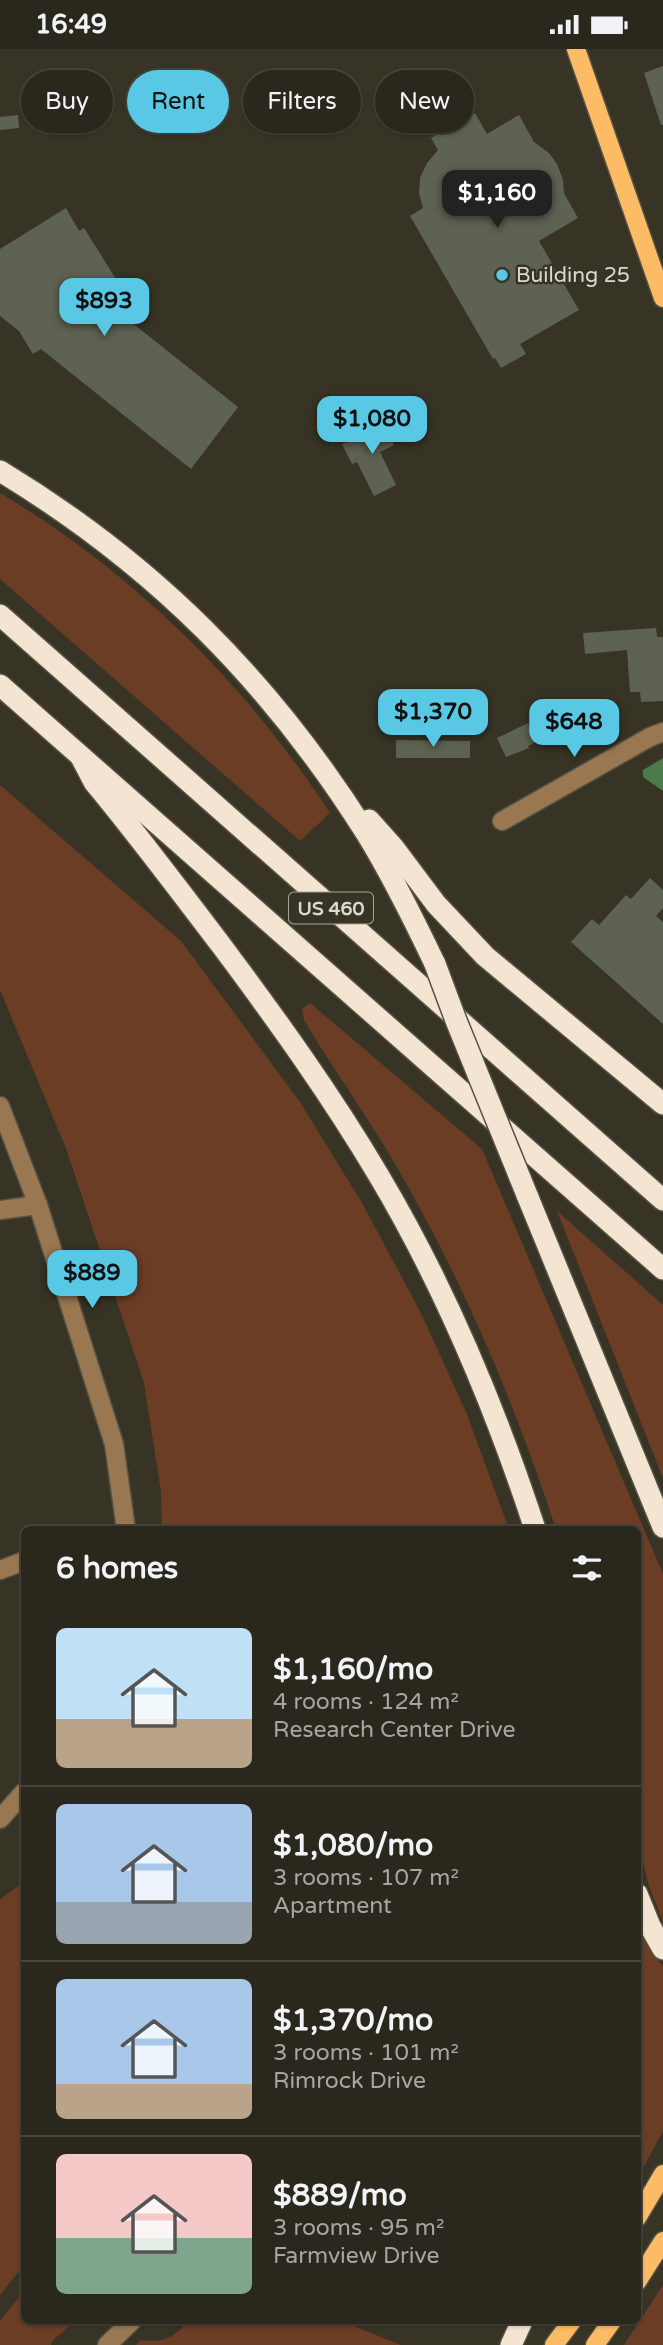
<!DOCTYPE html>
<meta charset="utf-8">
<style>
body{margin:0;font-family:"Varela Round",sans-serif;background:#363329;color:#f1f3f6;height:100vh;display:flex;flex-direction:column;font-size:26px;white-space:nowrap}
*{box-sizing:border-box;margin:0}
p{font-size:23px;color:#a5a5a3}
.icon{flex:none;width:38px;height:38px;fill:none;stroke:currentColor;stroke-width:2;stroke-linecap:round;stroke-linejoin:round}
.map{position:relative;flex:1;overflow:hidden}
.details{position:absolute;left:21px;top:1477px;width:620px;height:798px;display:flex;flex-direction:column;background:#2a271c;border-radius:10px;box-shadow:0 2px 5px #0004,0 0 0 2px #46443b}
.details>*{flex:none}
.guide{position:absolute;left:21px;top:21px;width:621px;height:63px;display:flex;gap:14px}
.price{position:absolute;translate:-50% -60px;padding:0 16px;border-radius:14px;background:#59c8e4;color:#111;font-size:23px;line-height:46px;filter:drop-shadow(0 2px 4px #0008)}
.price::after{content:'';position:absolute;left:50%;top:42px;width:21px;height:16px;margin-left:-10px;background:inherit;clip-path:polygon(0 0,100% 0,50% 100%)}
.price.selected{background:#222;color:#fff}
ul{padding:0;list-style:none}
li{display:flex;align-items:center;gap:21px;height:175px;padding:0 35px}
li+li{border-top:2px solid #46443b}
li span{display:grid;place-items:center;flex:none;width:196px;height:140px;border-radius:10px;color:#555}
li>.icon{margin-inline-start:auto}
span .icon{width:84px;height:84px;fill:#fffc;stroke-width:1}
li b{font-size:30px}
h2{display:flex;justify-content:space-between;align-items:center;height:84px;padding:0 35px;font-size:30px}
.pill{padding:0 24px;border-radius:32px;background:#2a271c;box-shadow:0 2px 5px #0004,0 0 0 2px #46443b;font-size:24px;line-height:63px}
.pill.selected{background:#59c8e4;color:#111}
.status{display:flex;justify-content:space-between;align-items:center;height:49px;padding:0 35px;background:#2a271c;direction:ltr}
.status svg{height:19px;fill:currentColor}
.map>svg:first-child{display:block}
.green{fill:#6c3d25}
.water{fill:#4b7b4a}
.building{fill:#5e6252}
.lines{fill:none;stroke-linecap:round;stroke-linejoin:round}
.minor-casing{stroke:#555244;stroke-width:21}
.major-casing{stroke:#555244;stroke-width:21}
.highway-casing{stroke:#555244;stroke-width:24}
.minor{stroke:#997851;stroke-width:18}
.major{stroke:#febb65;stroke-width:18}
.highway{stroke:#f4e4d2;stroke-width:21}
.highway-bridge-casing{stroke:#555244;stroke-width:24;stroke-linecap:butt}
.highway-bridge{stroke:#f4e4d2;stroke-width:21}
.poi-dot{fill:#59c8e4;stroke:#383425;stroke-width:2.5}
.labels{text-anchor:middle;stroke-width:5;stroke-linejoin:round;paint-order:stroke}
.shield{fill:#383425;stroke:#a9a79c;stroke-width:2}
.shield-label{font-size:19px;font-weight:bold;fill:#dad8cf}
.poi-label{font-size:21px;fill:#dad8cf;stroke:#383425;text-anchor:start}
</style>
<div class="status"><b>16:49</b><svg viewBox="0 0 49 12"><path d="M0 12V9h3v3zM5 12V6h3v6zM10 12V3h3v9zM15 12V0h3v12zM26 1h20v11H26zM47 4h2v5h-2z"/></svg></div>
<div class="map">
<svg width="663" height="2296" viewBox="0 0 663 2296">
<rect width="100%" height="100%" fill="#383425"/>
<!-- green -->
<g class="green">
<path d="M 0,444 C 133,523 245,634 330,764 L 300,792 L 0,530 Z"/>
<path d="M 0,736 L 181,892 L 300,1053 L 362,1154 L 421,1264 L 466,1363 L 509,1480 L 162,1480 L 161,1443 L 144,1334 L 67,1102 L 0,941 Z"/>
<path d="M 310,954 L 482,1100 L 663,1525 L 663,1873 L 648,1834 L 637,1786 L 637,1480 L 556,1480 C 515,1355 464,1234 398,1120 C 369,1069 334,1022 304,971 L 302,960 Z"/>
<path d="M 557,1162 L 663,1256 L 663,1429 Z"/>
<path d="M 24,1833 L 24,2216 L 0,2246 L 0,1850 Z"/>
<path d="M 637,1876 L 653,1905 L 663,1917 L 663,2082 L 637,2130 Z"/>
<path d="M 663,2236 L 663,2296 L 624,2296 Z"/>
<path d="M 24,2242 L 24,2272 L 75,2272 L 52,2292 L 51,2296 L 0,2296 L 0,2272 Z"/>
<path d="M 188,2272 L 341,2272 L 401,2296 L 136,2296 L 141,2291 C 161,2295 176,2288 188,2272 Z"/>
</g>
<!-- water -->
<path class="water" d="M 663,709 L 663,742 L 643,728 L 643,721 Z"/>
<!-- building -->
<g class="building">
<path d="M 663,17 L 663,76 L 661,76 L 644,24 Z"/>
<path d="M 475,64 L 487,85 L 519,66 L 534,93 L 549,104 L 557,115 L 563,131 L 564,144 L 578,169 L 539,192 L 579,261 L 520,295 L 526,305 L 501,319 L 495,309 L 493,310 L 410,167 L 423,159 L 419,144 L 420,129 L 427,114 L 438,101 L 431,89 Z"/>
<path d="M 18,66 L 19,79 L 0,81 L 0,68 Z"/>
<path d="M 66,159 L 79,182 L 84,179 L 121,238 L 114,241 L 125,249 L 116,261 L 238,358 L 191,420 L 41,300 L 33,305 L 19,282 L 0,267 L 0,200 Z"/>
<path d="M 380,369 L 394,396 L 380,403 L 396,436 L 374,447 L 357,413 L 352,415 L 342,395 L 348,393 L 347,390 L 369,379 L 367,375 Z"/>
<path d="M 656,579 L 657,588 L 663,588 L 663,652 L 641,653 L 640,643 L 630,643 L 627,601 L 585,605 L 583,584 Z"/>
<path d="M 528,674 L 537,692 L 528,697 L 529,699 L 506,708 L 497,689 Z"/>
<path d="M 396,691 L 470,692 L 470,709 L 396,709 Z"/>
<path d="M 650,829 L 663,841 L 663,859 L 656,867 L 663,873 L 663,975 L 571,893 L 592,870 L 599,876 L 626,846 L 631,850 Z"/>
</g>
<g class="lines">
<defs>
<g id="minor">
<path d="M 502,772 L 650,688 L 663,683"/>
<path d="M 0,1057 L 38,1156 L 114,1395 L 126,1480"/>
<path d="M 0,1161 L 38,1156"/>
<path d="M 0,1521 L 24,1512"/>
<path d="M 0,1770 L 24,1743"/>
<path d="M 107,2296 L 132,2272"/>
</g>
<g id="major">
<path d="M 576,0 L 663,249"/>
<path d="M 637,2169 L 663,2125"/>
<path d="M 637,2233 L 663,2192"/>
<path d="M 554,2296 L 572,2272"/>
<path d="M 595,2296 L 612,2272"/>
</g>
<g id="highway">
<path d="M 0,422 C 154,515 270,632 366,784 C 392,826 414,871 435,915"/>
<path d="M 0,566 L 663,1151"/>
<path d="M 0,636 L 663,1220"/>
<path d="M 81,708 L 94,733 C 138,786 179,841 221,896 C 277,971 331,1046 379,1127 C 445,1238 495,1358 535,1480"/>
<path d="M 369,771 L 394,799 L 436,855 L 485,907 L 663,1055"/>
<path d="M 527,1146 L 663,1478"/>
<path d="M 637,1845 L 650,1877 L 663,1900"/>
<path d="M 511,2296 L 522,2272"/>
</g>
</defs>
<!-- minor casing -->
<use href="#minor" class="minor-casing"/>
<!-- major casing -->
<use href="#major" class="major-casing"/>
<!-- highway casing -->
<use href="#highway" class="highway-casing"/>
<!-- minor -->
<use href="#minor" class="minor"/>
<!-- major -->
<use href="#major" class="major"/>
<!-- highway -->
<use href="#highway" class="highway"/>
<defs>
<path id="highway-bridge" d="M 435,915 L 457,974 L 527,1146"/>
</defs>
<!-- highway-bridge casing -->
<use href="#highway-bridge" class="highway-bridge-casing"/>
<!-- highway-bridge -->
<use href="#highway-bridge" class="highway-bridge"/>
</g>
<!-- markers -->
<circle class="poi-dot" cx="502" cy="226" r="7"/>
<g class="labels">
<!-- shield labels -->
<rect class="shield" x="289" y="843.5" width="84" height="31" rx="5"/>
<g class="shield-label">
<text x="331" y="866">US 460</text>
</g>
<!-- poi labels -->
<g class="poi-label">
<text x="516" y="233">Building 25</text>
</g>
</g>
</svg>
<b class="price selected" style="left:497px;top:181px">$1,160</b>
<b class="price" style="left:104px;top:289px">$893</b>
<b class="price" style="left:372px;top:407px">$1,080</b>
<b class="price" style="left:433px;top:700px">$1,370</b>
<b class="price" style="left:574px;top:710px">$648</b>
<b class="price" style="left:92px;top:1261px">$889</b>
<div class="guide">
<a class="pill">Buy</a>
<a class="pill selected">Rent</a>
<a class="pill">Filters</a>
<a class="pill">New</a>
</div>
<section class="details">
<h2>6 homes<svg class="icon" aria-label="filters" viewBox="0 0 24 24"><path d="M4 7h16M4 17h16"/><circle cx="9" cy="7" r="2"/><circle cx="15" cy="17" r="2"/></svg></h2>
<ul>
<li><span style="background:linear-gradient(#bfe0f5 65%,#b9a48a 0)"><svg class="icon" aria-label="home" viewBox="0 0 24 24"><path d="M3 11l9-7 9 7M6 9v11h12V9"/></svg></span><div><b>$1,160/mo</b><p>4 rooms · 124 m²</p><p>Research Center Drive</p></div></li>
<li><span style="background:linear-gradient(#a9c7e8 70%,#9aa5b1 0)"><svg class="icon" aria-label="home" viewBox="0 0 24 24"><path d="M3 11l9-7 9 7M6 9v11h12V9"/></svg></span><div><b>$1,080/mo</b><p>3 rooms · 107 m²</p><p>Apartment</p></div></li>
<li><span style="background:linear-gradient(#a9c7e8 75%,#b9a48a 0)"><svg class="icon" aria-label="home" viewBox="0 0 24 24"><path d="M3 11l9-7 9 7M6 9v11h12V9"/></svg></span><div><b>$1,370/mo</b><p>3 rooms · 101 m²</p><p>Rimrock Drive</p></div></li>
<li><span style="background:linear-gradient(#f6c9c9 60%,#7fa58c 0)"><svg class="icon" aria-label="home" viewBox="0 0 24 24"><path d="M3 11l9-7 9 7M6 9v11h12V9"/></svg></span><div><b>$889/mo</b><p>3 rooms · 95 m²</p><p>Farmview Drive</p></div></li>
</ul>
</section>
</div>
